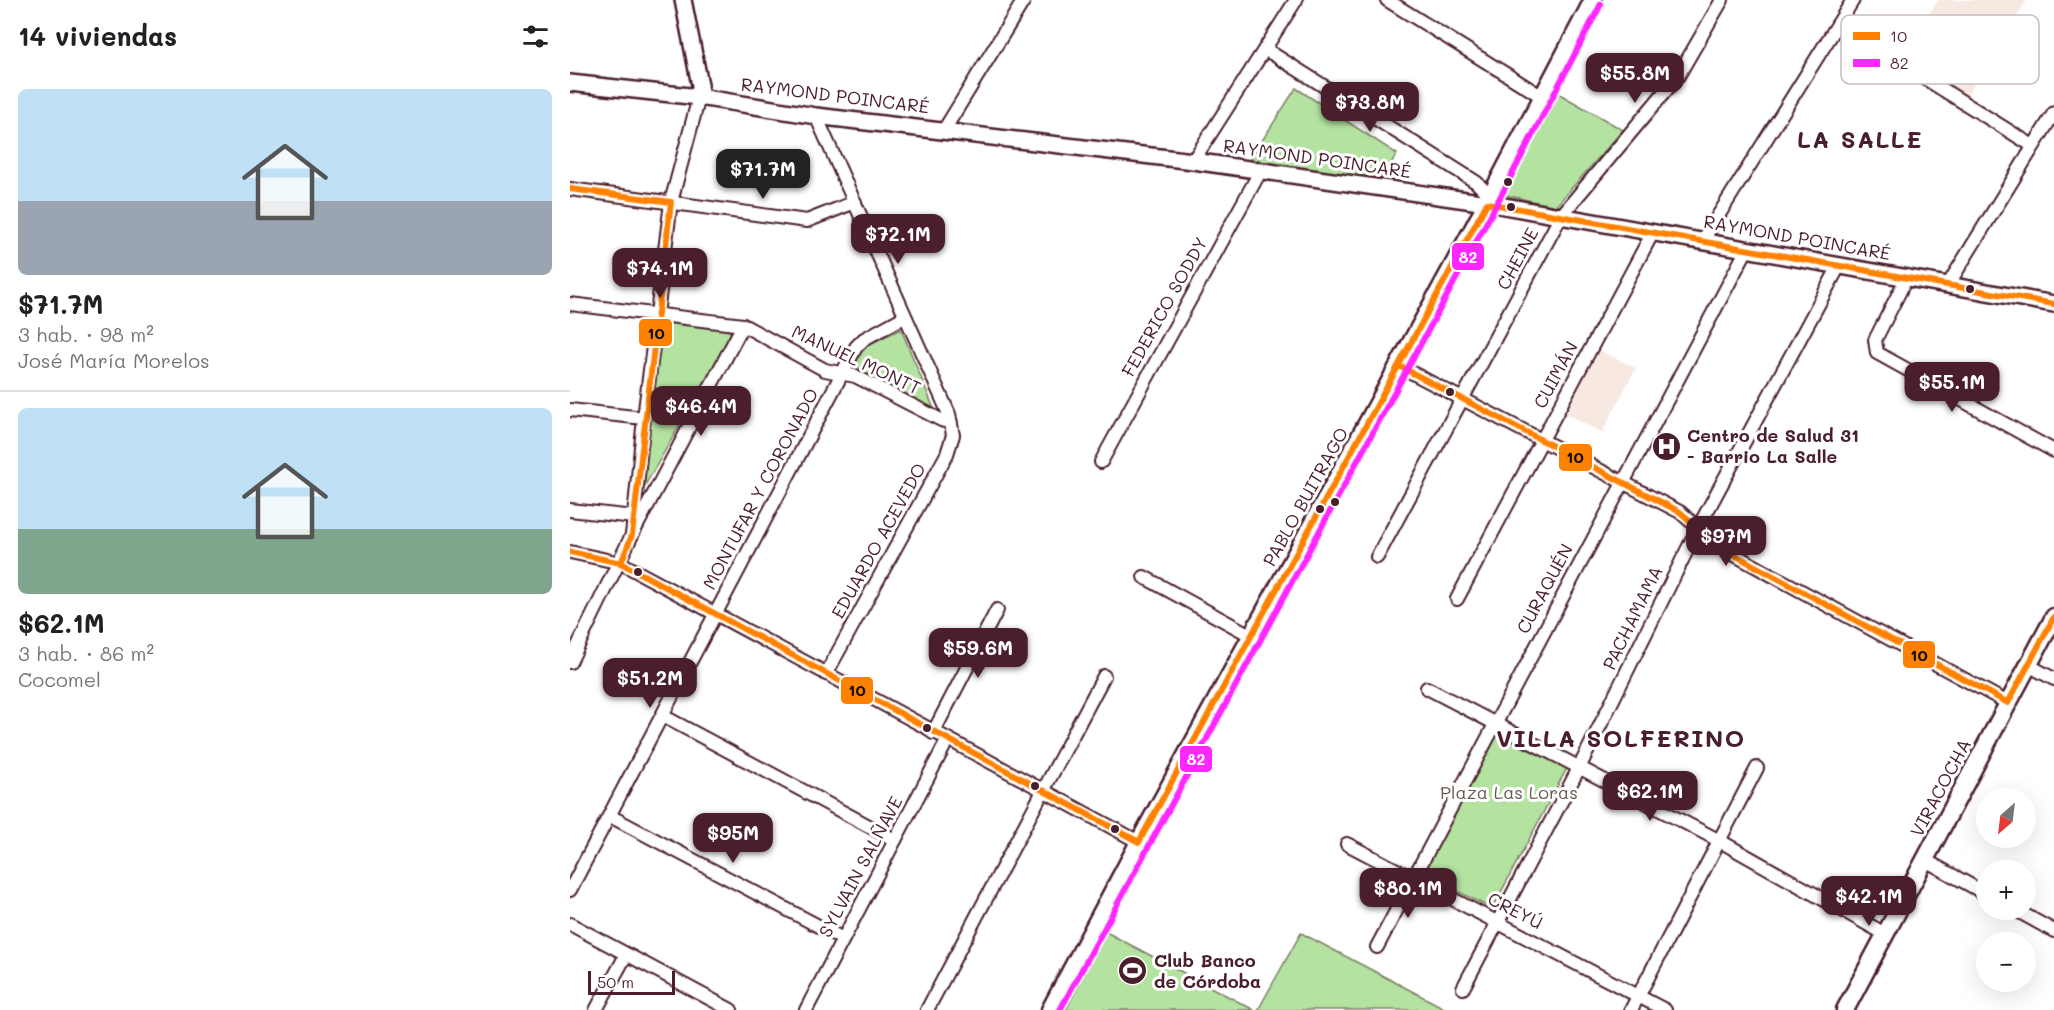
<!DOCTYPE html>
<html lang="es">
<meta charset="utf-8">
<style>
body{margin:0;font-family:Mali,sans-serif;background:#f2f2f2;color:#202124;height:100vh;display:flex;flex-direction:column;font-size:22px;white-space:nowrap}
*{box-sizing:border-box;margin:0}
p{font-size:20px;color:#757577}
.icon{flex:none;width:33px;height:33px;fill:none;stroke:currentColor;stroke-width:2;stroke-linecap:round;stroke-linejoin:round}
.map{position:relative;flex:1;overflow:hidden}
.drawer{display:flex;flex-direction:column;background:#fff;width:570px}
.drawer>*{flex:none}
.needle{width:39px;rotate:208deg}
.controls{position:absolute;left:1406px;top:788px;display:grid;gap:12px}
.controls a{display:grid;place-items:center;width:60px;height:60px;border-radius:50%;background:#fff;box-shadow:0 6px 24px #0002;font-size:30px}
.scale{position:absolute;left:18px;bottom:15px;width:87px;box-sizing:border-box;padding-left:6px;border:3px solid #4a1f2b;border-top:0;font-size:16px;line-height:21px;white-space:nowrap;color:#4a1f2b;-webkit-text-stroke:4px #fff;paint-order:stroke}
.price{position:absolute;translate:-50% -51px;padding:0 14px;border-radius:12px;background:#4a1f2b;color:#fff;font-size:20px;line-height:39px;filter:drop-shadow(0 2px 3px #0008)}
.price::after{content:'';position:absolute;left:50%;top:36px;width:18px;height:14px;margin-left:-9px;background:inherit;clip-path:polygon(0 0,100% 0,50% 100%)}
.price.selected{background:#222;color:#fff}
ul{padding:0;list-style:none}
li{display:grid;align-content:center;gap:12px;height:318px;padding:0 18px}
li+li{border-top:2px solid #e0e0e0}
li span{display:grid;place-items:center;height:186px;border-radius:9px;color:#555}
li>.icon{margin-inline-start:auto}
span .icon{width:108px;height:108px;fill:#fffc;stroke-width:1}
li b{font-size:26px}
h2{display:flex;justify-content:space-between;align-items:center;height:72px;padding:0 18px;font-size:26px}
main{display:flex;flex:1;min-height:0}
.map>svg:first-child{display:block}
.built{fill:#f8e8e2}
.green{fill:#b3e2a1;stroke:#7e8066;stroke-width:1.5}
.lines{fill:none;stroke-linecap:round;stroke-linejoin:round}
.minor-casing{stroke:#4a1f2b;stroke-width:16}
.tertiary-casing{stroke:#4a1f2b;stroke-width:20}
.secondary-casing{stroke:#4a1f2b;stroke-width:21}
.minor{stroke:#fff;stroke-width:12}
.tertiary{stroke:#fff;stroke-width:15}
.secondary{stroke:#fff;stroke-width:16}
.bus-1-casing{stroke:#fff;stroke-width:10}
.bus-2-casing{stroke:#fff;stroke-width:10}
.bus-1{stroke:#ff8100;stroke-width:6}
.bus-2{stroke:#fe27ff;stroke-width:6}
.bus-dot{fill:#4a1f2b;stroke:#fff;stroke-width:2}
.labels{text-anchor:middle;stroke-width:6;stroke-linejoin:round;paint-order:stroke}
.street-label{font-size:18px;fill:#4a1f2b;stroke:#fff}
.poi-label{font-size:18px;font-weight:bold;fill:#4a1f2b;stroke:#fff;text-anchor:start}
.park-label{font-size:18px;fill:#6a5a4e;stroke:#fff}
.district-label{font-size:24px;font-weight:bold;letter-spacing:1.5px;fill:#4a1f2b;stroke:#fff}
.key{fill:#fff;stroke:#c9bcbf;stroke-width:1.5}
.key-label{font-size:16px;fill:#4a1f2b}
.line-badge{stroke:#fff;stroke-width:2}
.badge-label{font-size:16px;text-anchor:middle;font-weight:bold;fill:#fff}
.pale-badge-label{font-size:16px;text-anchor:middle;font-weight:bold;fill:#111}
</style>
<main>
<section class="drawer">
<h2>14 viviendas<svg class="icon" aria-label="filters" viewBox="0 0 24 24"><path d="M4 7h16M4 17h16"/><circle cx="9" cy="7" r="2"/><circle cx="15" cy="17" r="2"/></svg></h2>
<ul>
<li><span style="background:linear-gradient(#bfe0f5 60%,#9aa5b1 0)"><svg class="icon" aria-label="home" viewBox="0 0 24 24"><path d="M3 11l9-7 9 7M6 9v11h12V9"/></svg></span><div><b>$71.7M</b><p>3 hab. · 98 m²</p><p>José María Morelos</p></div></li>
<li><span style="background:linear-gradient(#bfe0f5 65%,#7fa58c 0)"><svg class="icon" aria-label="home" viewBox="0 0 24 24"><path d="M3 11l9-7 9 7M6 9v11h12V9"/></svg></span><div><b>$62.1M</b><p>3 hab. · 86 m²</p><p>Cocomel</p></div></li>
</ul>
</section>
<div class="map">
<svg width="1484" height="1010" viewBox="0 0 1484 1010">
<rect width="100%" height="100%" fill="#fff"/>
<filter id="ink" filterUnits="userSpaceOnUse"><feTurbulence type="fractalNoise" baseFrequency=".0167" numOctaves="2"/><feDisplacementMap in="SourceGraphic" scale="12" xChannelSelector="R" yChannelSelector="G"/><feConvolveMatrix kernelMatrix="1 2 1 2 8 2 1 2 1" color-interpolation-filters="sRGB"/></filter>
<g filter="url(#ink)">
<!-- built -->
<g class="built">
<path d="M 1368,0 L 1457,0 L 1395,99 L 1331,59 Z"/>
<path d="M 1029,350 L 1066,368 L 1032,433 L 996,414 Z"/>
</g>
<!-- green -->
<g class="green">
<path d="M 726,88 L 827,154 L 810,181 L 677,164 Z"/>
<path d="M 986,92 L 1053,130 L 986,206 L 930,194 Z"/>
<path d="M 97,323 L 157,329 L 162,334 L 73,489 L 90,326 Z"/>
<path d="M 331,329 L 364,409 L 289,370 L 287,359 L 295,346 Z"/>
<path d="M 926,734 L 997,768 L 922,909 L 852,873 Z"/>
<path d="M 536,932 L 684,1010 L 496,1010 Z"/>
<path d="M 731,933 L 878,1010 L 688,1010 Z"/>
</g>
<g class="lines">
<defs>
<g id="minor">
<path d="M 817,0 L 971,96"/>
<path d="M 1268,24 L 1463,146"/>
<path d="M 695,49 L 906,182 L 920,196"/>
<path d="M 246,116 L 379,414 L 383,435 L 377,454 L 256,674"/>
<path d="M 374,130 L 454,0"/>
<path d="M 623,161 L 726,0"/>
<path d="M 0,189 L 237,221 L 285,202"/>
<path d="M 1133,240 L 1283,0"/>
<path d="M 1337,277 L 1305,340 L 1307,353 L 1484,451"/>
<path d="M 1378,285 L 1484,113"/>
<path d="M 0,304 L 173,325 L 255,370 L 285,376 L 371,420 L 381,423"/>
<path d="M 829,366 L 1110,512 L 1150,547 L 1438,703"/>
<path d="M 0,410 L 74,418"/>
<path d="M 531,462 L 691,170"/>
<path d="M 0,510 L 64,517"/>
<path d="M 62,535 L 74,418 L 101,202 L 129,97"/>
<path d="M 0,552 L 51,563 L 569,842"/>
<path d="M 807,557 L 991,216 L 1108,76 L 1152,0"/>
<path d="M 574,577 L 682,636"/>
<path d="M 887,599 L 1083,232"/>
<path d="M 0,662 L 62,535 L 173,325"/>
<path d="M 1458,665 L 1484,679"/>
<path d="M 857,688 L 1150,841 L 1315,934"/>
<path d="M 93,716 L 325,840"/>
<path d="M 363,733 L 427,610"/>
<path d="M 40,816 L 273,939"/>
<path d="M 777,844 L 1095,1010"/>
<path d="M 1355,860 L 1416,894"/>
<path d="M 0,890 L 286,347 L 294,339 L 334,317"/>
<path d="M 1444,909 L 1484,931"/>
<path d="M 0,924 L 161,1010"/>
<path d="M 807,947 L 1177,249"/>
<path d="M 893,988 L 1009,768 L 1128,528 L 1269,266"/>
<path d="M 26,1010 L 56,955"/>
<path d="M 236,1010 L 377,741"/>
<path d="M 357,1010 L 534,676"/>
<path d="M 1061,1010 L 1187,768"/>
</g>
<g id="tertiary">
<path d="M 113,0 L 130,85 L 129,97"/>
<path d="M 0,83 L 129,97 L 246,116 L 623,161 L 917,203 L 1484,304"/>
</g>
<g id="secondary">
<path d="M 480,1010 L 569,842 L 917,203 L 1023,0"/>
<path d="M 1275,1010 L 1484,617"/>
</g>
</defs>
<!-- minor casing -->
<use href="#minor" class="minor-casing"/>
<!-- tertiary casing -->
<use href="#tertiary" class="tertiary-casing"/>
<!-- secondary casing -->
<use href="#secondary" class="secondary-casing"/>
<!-- minor -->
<use href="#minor" class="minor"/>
<!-- tertiary -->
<use href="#tertiary" class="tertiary"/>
<!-- secondary -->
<use href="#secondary" class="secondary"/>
<defs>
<g id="bus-1">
<path d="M 0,189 L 101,202 L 62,535 L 51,563"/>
<path d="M 829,366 L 1110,512 L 1150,547 L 1438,703 L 1484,617"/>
<path d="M 0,552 L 51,563 L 569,842"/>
<path d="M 569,842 L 917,203 L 1484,304"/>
</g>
<path id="bus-2" d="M 490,1010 L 925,207 L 1031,4"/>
</defs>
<!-- bus-1 casing -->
<use href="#bus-1" class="bus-1-casing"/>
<!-- bus-2 casing -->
<use href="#bus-2" class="bus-2-casing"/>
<!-- bus-1 -->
<use href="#bus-1" class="bus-1"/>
<!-- bus-2 -->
<use href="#bus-2" class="bus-2"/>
</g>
</g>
<!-- icons -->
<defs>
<symbol id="hospital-disc" viewBox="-11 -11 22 22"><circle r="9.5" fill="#4a1f2b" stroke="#fff"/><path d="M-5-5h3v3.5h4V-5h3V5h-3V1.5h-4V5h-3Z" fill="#fff"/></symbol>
<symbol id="stadium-disc" viewBox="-11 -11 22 22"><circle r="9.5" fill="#4a1f2b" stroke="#fff"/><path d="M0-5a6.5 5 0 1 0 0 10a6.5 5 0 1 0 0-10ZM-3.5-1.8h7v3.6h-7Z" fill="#fff"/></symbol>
</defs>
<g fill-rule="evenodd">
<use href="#hospital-disc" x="1080" y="430" width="33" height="33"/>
<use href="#stadium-disc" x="546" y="954" width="33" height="33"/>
</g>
<!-- markers -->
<g class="bus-dot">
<circle cx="938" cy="182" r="5"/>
<circle cx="941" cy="207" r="5"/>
<circle cx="1400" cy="289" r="5"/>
<circle cx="880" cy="392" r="5"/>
<circle cx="765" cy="502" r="5"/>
<circle cx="750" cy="509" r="5"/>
<circle cx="68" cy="572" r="5"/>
<circle cx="357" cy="728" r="5"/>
<circle cx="465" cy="786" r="5"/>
<circle cx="545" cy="829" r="5"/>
</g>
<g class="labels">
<!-- street labels -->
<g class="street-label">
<text transform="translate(265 96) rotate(7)" y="6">RAYMOND POINCARÉ</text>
<text transform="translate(747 159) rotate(8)" y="6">RAYMOND POINCARÉ</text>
<text transform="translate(1227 238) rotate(10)" y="6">RAYMOND POINCARÉ</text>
<text transform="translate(948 259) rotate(-62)" y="6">CHEINE</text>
<text transform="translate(595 307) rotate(-61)" y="6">FEDERICO SODDY</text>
<text transform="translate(286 360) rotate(25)" y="6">MANUEL MONTT</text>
<text transform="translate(986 375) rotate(-62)" y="6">CUIMÁN</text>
<text transform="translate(191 489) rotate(-62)" y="6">MONTUFAR Y CORONADO</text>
<text transform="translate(736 497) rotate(-61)" y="6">PABLO BUITRAGO</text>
<text transform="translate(309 541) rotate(-61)" y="6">EDUARDO ACEVEDO</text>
<text transform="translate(975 589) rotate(-62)" y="6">CURAQUÉN</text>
<text transform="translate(1063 618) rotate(-64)" y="6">PACHAMAMA</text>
<text transform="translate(1371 788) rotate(-62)" y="6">VIRACOCHA</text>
<text transform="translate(291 867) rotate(-62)" y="6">SYLVAIN SALÑAVE</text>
<text transform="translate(945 911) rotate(27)" y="6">CREYÚ</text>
</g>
<!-- poi labels -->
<g class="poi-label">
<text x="1117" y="442">Centro de Salud 31<tspan x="1117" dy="21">- Barrio La Salle</tspan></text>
<text x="584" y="967">Club Banco<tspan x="584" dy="21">de Córdoba</tspan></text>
</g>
<!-- park labels -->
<g class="park-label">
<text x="939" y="799">Plaza Las Loras</text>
</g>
<!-- district labels -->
<g class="district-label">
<text x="1290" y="148">LA SALLE</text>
<text x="1051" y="747">VILLA SOLFERINO</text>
</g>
</g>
<!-- legend -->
<rect x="1271" y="15" width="198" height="69" rx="9" class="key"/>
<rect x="1283" y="32" width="27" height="8" fill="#ff8100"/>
<rect x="1283" y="59" width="27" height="8" fill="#fe27ff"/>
<g class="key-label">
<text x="1320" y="42">10</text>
<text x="1320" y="69">82</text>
</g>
<g class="line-badge">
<rect x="881" y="242" width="34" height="29" rx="6" fill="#fe27ff"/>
<rect x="68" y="318" width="35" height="29" rx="6" fill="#ff8100"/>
<rect x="988" y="443" width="35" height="29" rx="6" fill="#ff8100"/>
<rect x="1332" y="640" width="34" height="29" rx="6" fill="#ff8100"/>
<rect x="270" y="676" width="34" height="29" rx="6" fill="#ff8100"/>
<rect x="609" y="745" width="34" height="28" rx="6" fill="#fe27ff"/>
</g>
<g class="badge-label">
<text x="898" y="263">82</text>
<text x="626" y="765">82</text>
</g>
<g class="pale-badge-label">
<text x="86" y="339">10</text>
<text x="1005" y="463">10</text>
<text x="1349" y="661">10</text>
<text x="287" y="696">10</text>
</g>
</svg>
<div class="controls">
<a><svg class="needle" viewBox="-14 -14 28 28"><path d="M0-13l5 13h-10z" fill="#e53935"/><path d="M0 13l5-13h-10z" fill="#757577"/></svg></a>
<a>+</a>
<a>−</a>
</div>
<div class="scale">50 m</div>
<b class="price" style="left:1065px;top:104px">$55.8M</b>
<b class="price" style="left:800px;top:133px">$73.8M</b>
<b class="price selected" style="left:193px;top:200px">$71.7M</b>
<b class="price" style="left:328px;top:265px">$72.1M</b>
<b class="price" style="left:90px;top:299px">$74.1M</b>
<b class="price" style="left:1382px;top:413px">$55.1M</b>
<b class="price" style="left:131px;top:437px">$46.4M</b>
<b class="price" style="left:1156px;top:567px">$97M</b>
<b class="price" style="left:408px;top:679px">$59.6M</b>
<b class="price" style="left:80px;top:709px">$51.2M</b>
<b class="price" style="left:1080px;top:822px">$62.1M</b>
<b class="price" style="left:163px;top:864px">$95M</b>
<b class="price" style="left:838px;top:919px">$80.1M</b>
<b class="price" style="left:1299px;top:927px">$42.1M</b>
</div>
</main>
